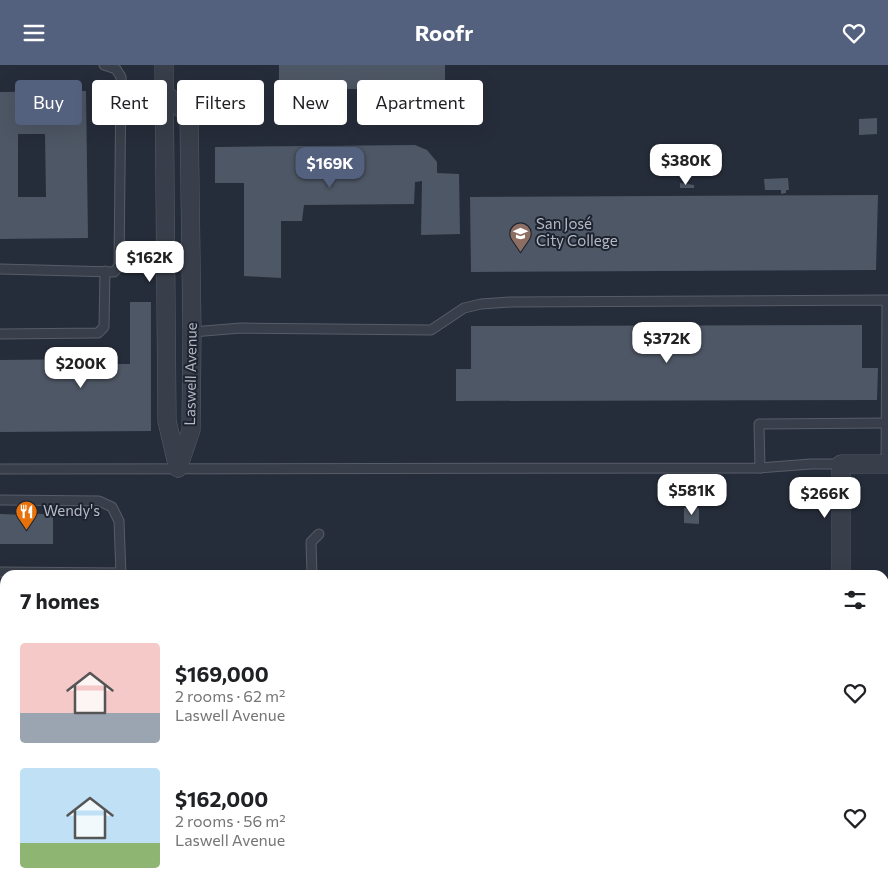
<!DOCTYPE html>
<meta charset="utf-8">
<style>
body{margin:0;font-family:Commissioner,sans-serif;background:#f6f6f6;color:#202124;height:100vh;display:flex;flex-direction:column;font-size:19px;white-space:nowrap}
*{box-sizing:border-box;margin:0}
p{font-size:16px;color:#757577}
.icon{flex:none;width:28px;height:28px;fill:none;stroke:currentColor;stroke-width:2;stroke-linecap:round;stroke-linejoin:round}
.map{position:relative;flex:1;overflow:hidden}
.sheet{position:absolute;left:0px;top:505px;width:889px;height:320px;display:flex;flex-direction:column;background:#fff;border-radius:15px 15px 0 0;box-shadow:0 5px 20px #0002}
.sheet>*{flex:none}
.top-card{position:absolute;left:15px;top:15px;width:500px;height:45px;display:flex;gap:10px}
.price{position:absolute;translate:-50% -42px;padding:0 11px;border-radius:10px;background:#fff;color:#222;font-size:16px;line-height:32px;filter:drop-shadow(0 1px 2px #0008)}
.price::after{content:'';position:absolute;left:50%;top:30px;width:15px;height:11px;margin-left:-8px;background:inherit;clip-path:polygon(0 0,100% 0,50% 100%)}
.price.current{background:#54617e;color:#fff}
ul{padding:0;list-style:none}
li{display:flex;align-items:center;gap:15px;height:125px;padding:0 20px}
li span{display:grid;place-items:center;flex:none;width:140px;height:100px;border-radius:5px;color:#555}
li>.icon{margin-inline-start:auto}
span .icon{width:60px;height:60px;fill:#fffc;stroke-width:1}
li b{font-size:21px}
h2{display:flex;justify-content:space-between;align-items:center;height:60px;padding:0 20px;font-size:21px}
.tag{padding:0 18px;border-radius:5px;background:#fff;box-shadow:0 5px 20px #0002;font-size:18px;line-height:45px}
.tag.current{background:#54617e;color:#fff}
header{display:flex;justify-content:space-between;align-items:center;height:65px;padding:0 20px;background:#54617e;color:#fff;font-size:22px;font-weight:700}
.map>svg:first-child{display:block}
.building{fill:#4e5765;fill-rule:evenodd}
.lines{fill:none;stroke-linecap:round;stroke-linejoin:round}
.service-casing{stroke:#575d68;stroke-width:11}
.minor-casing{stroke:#575d68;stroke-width:19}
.service{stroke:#393f4a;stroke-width:9}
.minor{stroke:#393f4a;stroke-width:18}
.labels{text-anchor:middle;stroke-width:4;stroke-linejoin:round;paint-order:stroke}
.poi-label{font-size:15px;fill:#b5bac6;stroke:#1e242f;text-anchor:start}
.street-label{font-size:15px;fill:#b5bac6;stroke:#1e242f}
</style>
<header><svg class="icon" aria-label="menu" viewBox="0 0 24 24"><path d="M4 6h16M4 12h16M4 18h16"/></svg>Roofr<svg class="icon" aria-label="heart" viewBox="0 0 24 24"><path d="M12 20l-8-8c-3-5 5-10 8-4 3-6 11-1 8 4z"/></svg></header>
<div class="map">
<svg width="888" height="825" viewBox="0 0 888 825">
<rect width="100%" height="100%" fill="#262d3a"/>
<!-- building -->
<g class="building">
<path d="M 279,0 L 445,0 L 445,24 L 419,24 L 419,36 L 405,36 L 405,24 L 279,24 Z"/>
<path d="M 86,26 L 88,173 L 0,174 L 0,27 ZM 18,69 L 45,69 L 46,132 L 18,132 Z"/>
<path d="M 877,53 L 877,69 L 859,70 L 859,54 Z"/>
<path d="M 415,80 L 427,85 L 437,97 L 437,108 L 459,109 L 460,169 L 421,170 L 422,116 L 415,117 L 414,139 L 304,140 L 302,156 L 281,156 L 281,213 L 244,211 L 244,118 L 215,118 L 215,82 Z"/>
<path d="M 788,113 L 789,125 L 786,125 L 786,128 L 781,129 L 781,125 L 765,125 L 764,114 Z"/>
<path d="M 680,118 L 694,120 L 694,123 L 680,123 Z"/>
<path d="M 878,130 L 876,205 L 471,207 L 470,132 Z"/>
<path d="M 130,237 L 151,237 L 151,366 L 0,367 L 0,295 L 95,294 L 95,299 L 130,299 Z"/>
<path d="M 862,260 L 862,303 L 878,303 L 877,335 L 456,336 L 456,304 L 471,304 L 471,261 Z"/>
<path d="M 684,443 L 699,443 L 699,459 L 684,458 Z"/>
<path d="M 28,448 L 53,450 L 53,479 L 0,479 L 0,449 L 28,450 Z"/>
<path d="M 5,534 L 5,645 L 0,645 L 0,535 Z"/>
<rect x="0" y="733" width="5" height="78"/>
</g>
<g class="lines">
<defs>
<g id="service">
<path d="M 0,204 L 114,207 L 119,201 L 121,12 L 116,4 L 104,0"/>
<path d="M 192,267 L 241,263 L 431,265 L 464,243 L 481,239 L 510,237 L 887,235 L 886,399"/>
<path d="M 0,269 L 98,268 L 104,262 L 105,206"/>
<path d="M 760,403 L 759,359 L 886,358"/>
<path d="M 0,404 L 760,403 L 811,399 L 841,399"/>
<path d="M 0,435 L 99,436 L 112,442 L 119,456 L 121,510"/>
<path d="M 0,507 L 121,508"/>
<path d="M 312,510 L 311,477 L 319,469"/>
<path d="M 0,651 L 5,651"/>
<path d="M 0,691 L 5,691"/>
<path d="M 137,825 L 141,820"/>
</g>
<g id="minor">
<path d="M 164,0 L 167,356 L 178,403"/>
<path d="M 164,28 L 189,50 L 192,267 L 191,365 L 178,403"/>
<path d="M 841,510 L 841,399 L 888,399"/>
<path d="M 842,820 L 842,825"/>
<path d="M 214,825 L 216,820"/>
</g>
</defs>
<!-- service casing -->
<use href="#service" class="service-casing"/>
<!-- minor casing -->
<use href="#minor" class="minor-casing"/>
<!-- service -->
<use href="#service" class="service"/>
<!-- minor -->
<use href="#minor" class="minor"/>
</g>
<!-- icons -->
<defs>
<symbol id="university-pin" viewBox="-11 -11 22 30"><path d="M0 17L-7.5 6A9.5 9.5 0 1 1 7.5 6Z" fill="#8d6e63" stroke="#1e242f"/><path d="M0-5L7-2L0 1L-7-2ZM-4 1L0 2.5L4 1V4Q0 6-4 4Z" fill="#fff"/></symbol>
<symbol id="restaurant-pin" viewBox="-11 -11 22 30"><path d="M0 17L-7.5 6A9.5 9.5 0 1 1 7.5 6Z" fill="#e8710a" stroke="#1e242f"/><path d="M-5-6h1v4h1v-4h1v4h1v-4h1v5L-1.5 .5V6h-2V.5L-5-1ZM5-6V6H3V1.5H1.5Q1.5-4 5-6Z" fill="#fff"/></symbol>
</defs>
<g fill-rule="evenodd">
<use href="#university-pin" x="508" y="156" width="25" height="34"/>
<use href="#restaurant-pin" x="14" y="434" width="25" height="34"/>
</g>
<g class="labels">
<!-- poi labels -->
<g class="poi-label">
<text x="536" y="164">San José<tspan x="536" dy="17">City College</tspan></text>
<text x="43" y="451">Wendy's</text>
</g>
<!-- street labels -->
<g class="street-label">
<text transform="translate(191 309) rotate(-89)" y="5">Laswell Avenue</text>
</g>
</g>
</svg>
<b class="price" style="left:686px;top:121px">$380K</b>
<b class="price current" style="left:330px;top:124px">$169K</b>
<b class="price" style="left:150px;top:218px">$162K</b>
<b class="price" style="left:667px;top:299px">$372K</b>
<b class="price" style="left:81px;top:324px">$200K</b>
<b class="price" style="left:692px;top:451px">$581K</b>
<b class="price" style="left:825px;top:454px">$266K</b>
<div class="top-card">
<a class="tag current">Buy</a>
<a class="tag">Rent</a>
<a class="tag">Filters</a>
<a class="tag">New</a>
<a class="tag">Apartment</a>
</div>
<section class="sheet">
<h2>7 homes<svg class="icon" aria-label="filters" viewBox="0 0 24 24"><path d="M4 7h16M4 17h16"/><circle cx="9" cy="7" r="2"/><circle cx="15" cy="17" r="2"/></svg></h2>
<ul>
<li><span style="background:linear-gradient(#f6c9c9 70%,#9aa5b1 0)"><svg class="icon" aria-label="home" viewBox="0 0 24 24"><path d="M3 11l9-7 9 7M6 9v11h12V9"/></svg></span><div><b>$169,000</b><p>2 rooms · 62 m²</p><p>Laswell Avenue</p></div><svg class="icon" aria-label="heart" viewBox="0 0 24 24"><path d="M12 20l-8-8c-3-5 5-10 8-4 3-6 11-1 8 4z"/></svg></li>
<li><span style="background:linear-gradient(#bfe0f5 75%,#8fb573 0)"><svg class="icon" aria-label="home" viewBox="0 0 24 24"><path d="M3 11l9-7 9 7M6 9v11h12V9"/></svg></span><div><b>$162,000</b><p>2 rooms · 56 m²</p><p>Laswell Avenue</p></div><svg class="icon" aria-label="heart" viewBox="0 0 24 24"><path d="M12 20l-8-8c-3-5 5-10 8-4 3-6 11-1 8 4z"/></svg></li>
</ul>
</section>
</div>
